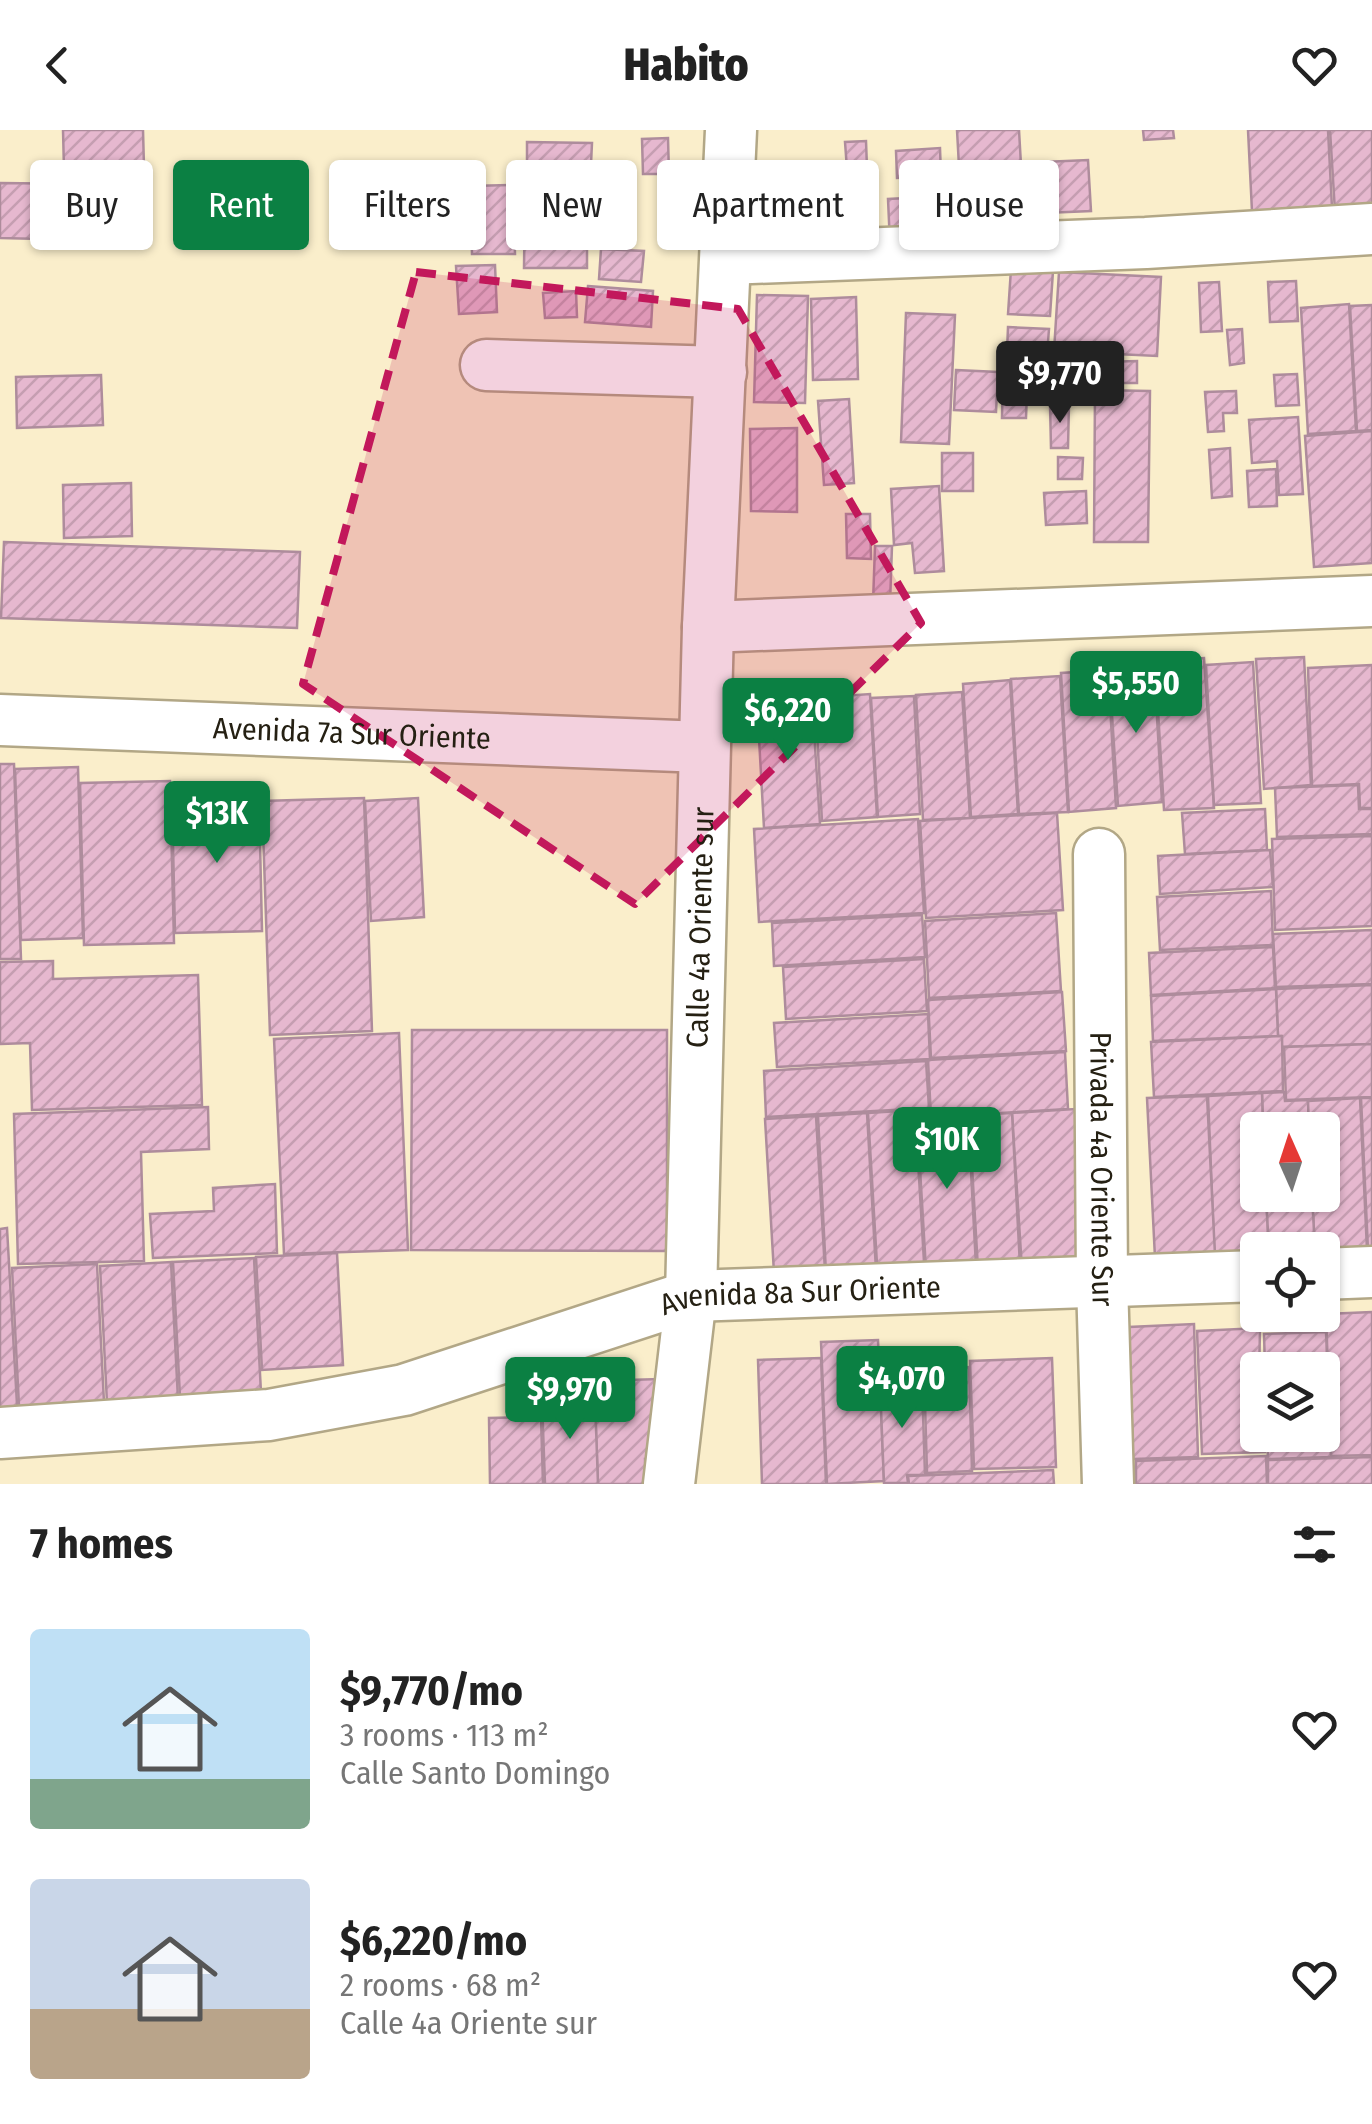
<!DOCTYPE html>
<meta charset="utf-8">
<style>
body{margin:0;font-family:"Fira Sans Condensed",sans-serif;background:#f6f6f6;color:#222;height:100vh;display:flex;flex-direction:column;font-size:38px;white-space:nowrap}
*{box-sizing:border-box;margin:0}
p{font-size:32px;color:#767676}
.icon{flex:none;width:55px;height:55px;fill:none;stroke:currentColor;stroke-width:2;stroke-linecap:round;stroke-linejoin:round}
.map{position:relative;height:1354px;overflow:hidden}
.details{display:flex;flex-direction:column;background:#fff;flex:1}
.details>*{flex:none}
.banner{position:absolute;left:30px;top:30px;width:1312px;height:90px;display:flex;gap:20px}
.needle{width:65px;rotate:357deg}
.fabs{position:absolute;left:1240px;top:982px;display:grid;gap:20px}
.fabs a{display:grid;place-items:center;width:100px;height:100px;border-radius:10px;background:#fff;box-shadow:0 2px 8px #0004;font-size:50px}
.price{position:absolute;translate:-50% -85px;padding:0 22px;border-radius:10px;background:#0b8043;color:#fff;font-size:32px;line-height:65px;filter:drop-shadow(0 2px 5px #0008)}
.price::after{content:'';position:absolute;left:50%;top:60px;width:30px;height:22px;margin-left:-15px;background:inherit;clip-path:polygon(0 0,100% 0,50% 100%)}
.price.active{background:#222;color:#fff}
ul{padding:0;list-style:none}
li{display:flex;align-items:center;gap:30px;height:250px;padding:0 30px}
li span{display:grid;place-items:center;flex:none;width:280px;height:200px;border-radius:10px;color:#555}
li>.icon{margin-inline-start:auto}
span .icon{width:120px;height:120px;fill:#fffc;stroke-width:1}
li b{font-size:42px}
h2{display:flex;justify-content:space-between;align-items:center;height:120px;padding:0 30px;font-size:42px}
.tag{padding:0 35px;border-radius:10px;background:#fff;box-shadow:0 2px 8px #0004;font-size:35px;line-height:90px}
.tag.active{background:#0b8043;color:#fff}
header{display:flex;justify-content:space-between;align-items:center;height:130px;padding:0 30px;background:#fff;font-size:45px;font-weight:800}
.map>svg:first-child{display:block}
.building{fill:url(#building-hatch);stroke:#ae8c9c;stroke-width:2.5}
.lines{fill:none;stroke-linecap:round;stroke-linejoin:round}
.minor-casing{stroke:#b2a786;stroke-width:55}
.minor{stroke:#fff;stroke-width:50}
.marked{fill:#c2185b;fill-opacity:0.2;stroke:#c2185b;stroke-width:8;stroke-dasharray:20 12;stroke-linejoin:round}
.labels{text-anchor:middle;stroke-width:9;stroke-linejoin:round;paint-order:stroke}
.street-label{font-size:30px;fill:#252013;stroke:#fff}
</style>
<header><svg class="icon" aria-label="back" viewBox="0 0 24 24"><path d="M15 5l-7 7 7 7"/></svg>Habito<svg class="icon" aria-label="heart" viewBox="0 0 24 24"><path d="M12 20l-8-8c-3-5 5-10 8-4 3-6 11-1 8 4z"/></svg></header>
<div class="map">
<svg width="1372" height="1354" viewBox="0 0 1372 1354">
<defs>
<pattern id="building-hatch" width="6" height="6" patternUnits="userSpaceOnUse" patternTransform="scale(2.5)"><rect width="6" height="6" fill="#e6b8cf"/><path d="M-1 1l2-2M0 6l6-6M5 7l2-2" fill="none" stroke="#c59eb1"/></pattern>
</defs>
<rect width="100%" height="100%" fill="#faeecb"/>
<!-- building -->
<g class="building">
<path d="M 63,0 L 143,0 L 144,37 L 64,40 Z"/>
<path d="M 957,0 L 1019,0 L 1023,70 L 961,73 Z"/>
<path d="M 1143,0 L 1173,0 L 1174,8 L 1144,10 Z"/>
<path d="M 1248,0 L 1328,0 L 1333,97 L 1253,102 Z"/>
<path d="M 1330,0 L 1372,0 L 1372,96 L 1336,98 Z"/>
<path d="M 668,8 L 669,44 L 643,44 L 642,9 Z"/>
<path d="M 866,11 L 867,38 L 847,39 L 845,12 Z"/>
<path d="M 527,12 L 592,13 L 590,55 L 527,54 Z"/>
<path d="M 940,18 L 941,46 L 897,48 L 896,21 Z"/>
<path d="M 1088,30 L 1091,81 L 1045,83 L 1043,32 Z"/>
<path d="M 0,53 L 83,54 L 82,110 L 0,108 Z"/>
<path d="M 513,55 L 515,124 L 472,124 L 470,56 Z"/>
<path d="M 525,63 L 587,64 L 587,138 L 524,138 Z"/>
<path d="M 946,66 L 948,111 L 890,114 L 888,69 Z"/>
<path d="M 599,75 L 630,76 L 628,109 L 597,108 Z"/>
<path d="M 860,75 L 862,111 L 825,113 L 823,77 Z"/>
<path d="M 601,119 L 644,121 L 641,152 L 599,149 Z"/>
<path d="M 495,135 L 497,182 L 459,184 L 456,136 Z"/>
<path d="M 1011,139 L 1053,141 L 1050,186 L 1008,184 Z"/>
<path d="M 1059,142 L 1161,147 L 1157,226 L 1054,221 Z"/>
<path d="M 1296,151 L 1298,191 L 1270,192 L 1268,152 Z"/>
<path d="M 1219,152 L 1222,201 L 1201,202 L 1199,153 Z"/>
<path d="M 588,156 L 653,161 L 651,197 L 585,192 Z"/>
<path d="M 576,161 L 577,187 L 545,188 L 543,163 Z"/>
<path d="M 757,165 L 808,166 L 805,273 L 754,272 Z"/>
<path d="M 856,167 L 858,249 L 813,250 L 811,169 Z"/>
<path d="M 1349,174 L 1356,301 L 1308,304 L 1301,178 Z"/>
<path d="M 1372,175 L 1372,300 L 1357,301 L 1350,176 Z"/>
<path d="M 906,183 L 955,185 L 949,314 L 901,312 Z"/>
<path d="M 1008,197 L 1049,199 L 1047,225 L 1007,222 Z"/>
<path d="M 1242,199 L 1244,233 L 1230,235 L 1227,200 Z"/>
<path d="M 1137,231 L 1137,253 L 1102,253 L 1101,232 Z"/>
<path d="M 1003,237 L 1028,238 L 1026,288 L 1002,288 Z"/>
<path d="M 956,240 L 998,242 L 996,282 L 954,280 Z"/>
<path d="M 1297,244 L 1299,275 L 1276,276 L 1274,245 Z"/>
<path d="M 101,245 L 103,295 L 17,298 L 16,247 Z"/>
<path d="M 1095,260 L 1150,261 L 1148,412 L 1094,412 Z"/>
<path d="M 1236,261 L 1237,283 L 1223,283 L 1224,301 L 1208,302 L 1205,262 Z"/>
<path d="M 849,269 L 854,353 L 824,355 L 818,271 Z"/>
<path d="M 1050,274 L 1069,274 L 1068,318 L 1051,318 Z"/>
<path d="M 1298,287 L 1303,364 L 1279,365 L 1277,331 L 1252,333 L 1249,290 Z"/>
<path d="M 797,298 L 797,382 L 751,381 L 750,299 Z"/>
<path d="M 1372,301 L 1372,433 L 1314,437 L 1305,306 Z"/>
<path d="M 1230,318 L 1232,366 L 1212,368 L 1209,320 Z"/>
<rect x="942" y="323" width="31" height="38"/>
<path d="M 1058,327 L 1083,328 L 1082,349 L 1058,349 Z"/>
<path d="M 1276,339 L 1277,376 L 1249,377 L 1247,341 Z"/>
<path d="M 131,353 L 132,406 L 64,408 L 63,355 Z"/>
<path d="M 939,356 L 944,441 L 915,443 L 912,413 L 894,415 L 891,359 Z"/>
<path d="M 1086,361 L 1087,393 L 1046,395 L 1044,363 Z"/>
<path d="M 846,384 L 870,384 L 871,429 L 847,428 Z"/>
<path d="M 4,412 L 300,422 L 297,498 L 1,488 Z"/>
<path d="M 875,416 L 892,416 L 890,474 L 873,473 Z"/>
<path d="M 1304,527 L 1311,655 L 1264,659 L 1256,529 Z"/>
<path d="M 1204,528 L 1214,678 L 1164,680 L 1155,531 Z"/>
<path d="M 1253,532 L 1261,673 L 1214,675 L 1206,535 Z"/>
<path d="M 1372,535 L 1372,678 L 1360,678 L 1359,654 L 1312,656 L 1308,538 Z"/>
<path d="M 1154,537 L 1162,672 L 1118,676 L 1109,539 Z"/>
<path d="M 1108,540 L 1116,678 L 1069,682 L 1061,543 Z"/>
<path d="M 1060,546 L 1068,682 L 1019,684 L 1011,549 Z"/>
<path d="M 1010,550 L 1018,684 L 971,687 L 963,554 Z"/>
<path d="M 962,562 L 970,688 L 923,690 L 916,565 Z"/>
<path d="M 870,564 L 877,687 L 822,691 L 815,568 Z"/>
<path d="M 914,566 L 920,684 L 878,687 L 871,568 Z"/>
<path d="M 812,569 L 820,694 L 764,698 L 757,572 Z"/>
<path d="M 0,634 L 14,634 L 21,829 L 0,829 Z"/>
<path d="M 78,637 L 83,808 L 21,810 L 15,639 Z"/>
<path d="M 170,651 L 174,813 L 84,815 L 80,653 Z"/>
<path d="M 1358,655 L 1359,679 L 1372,679 L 1372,704 L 1277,707 L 1275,658 Z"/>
<path d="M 259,668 L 262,801 L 175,803 L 172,670 Z"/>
<path d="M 364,668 L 372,901 L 270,905 L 262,671 Z"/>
<path d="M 418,668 L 424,787 L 371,791 L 365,671 Z"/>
<path d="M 1265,679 L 1267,720 L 1185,724 L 1182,683 Z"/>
<path d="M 1057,683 L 1063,780 L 926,788 L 920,691 Z"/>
<path d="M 918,689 L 924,783 L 759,792 L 754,699 Z"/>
<path d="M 1372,706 L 1372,796 L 1275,800 L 1272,709 Z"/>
<path d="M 1270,720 L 1273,757 L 1160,764 L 1158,726 Z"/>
<path d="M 1271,761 L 1273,815 L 1160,820 L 1157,767 Z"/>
<path d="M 1056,783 L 1061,861 L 929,868 L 925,791 Z"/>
<path d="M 922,785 L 925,827 L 774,836 L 772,793 Z"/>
<path d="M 1372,800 L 1372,854 L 1276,857 L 1273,804 Z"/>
<path d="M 1273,817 L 1275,858 L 1151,865 L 1149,823 Z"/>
<path d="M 924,829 L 927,881 L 786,889 L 783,837 Z"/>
<path d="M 53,831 L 53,849 L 198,845 L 202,975 L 32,980 L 30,913 L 0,914 L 0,832 Z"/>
<path d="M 1372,855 L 1372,914 L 1282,917 L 1281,906 L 1278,906 L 1276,859 Z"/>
<path d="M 1276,859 L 1278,906 L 1153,911 L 1151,866 Z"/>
<path d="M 1062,862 L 1066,921 L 931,928 L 928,870 Z"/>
<path d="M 928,884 L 930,929 L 777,937 L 774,893 Z"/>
<path d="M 412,900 L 667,900 L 667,1121 L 411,1120 Z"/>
<path d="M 399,903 L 408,1120 L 284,1124 L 274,909 Z"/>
<path d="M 1282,906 L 1283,961 L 1154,967 L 1151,912 Z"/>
<path d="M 1372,914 L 1372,967 L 1286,970 L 1284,917 Z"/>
<path d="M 1065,922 L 1068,979 L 931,987 L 928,930 Z"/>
<path d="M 926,931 L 929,978 L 766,987 L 764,941 Z"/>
<path d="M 1284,962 L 1285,971 L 1308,970 L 1309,1000 L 1263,1000 L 1262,963 Z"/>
<path d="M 1262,963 L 1263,1000 L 1258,1000 L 1258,1065 L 1266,1065 L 1269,1120 L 1258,1120 L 1258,1134 L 1215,1137 L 1208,966 Z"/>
<path d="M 1207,966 L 1215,1125 L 1155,1128 L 1147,968 Z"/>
<path d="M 1360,968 L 1367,1120 L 1315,1120 L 1312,1065 L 1322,1065 L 1322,1000 L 1309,1000 L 1308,971 Z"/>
<path d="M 1361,968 L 1372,968 L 1372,1120 L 1368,1120 Z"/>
<path d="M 208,977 L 209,1019 L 141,1022 L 144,1131 L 18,1134 L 14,984 Z"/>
<path d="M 1075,979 L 1084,1135 L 1022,1139 L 1012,983 Z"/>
<path d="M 915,980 L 924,1132 L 877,1134 L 868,983 Z"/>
<path d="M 867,983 L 876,1140 L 826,1143 L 818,986 Z"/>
<path d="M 1012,983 L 1020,1136 L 978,1139 L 969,985 Z"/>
<path d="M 968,985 L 976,1136 L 926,1140 L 917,988 Z"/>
<path d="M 816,986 L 825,1141 L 774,1143 L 765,989 Z"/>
<path d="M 275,1054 L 277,1123 L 153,1128 L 150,1084 L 214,1081 L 213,1058 Z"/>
<path d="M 1266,1065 L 1312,1065 L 1315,1120 L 1269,1120 Z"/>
<path d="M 7,1098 L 18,1292 L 0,1293 L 0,1099 Z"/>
<path d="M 337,1123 L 343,1235 L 262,1240 L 256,1127 Z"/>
<path d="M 254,1128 L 262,1282 L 181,1286 L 173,1132 Z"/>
<path d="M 171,1132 L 179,1289 L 108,1292 L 100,1136 Z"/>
<path d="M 97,1134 L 105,1292 L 20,1296 L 12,1138 Z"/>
<path d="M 1372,1182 L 1372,1325 L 1331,1326 L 1326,1184 Z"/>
<path d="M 1194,1194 L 1198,1327 L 1133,1329 L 1129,1197 Z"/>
<path d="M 1260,1198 L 1258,1305 L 1264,1305 L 1265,1322 L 1202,1324 L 1197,1201 Z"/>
<path d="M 1326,1202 L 1331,1327 L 1268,1329 L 1267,1305 L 1322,1305 L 1322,1240 L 1265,1240 L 1264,1204 Z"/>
<path d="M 878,1210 L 884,1351 L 827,1354 L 821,1212 Z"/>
<path d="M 821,1228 L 826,1354 L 762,1354 L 758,1230 Z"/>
<path d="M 1052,1228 L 1056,1337 L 974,1339 L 970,1231 Z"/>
<path d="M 969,1237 L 972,1341 L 927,1343 L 924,1239 Z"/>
<path d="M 660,1249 L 663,1328 L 645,1329 L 646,1354 L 598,1354 L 594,1251 Z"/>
<path d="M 922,1253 L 925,1345 L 907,1345 L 908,1353 L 884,1353 L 880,1254 Z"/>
<path d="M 595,1269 L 598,1354 L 545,1354 L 542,1270 Z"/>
<path d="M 541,1287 L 543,1354 L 490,1354 L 489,1288 Z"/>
<path d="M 1266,1326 L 1267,1354 L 1136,1354 L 1136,1331 Z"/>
<path d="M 1372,1327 L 1372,1354 L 1268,1354 L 1268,1330 Z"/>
<path d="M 1053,1340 L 1054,1354 L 909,1354 L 908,1346 Z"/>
</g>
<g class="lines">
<defs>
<g id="minor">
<path d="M 727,129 L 1146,113 L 1372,99"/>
<path d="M 486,235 L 721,242"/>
<path d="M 708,497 L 1372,471"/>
<path id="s1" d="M 0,590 L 704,617"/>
<path id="s2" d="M 1099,724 L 1102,1152 L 1108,1354"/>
<path d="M 1322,1144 L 1372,1142"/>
<path id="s3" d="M 0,1303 L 269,1285 L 404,1260 L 691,1166 L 1258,1146"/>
<path id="s4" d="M 669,1354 L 691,1166 L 708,497 L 731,0"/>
</g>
</defs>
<!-- minor casing -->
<use href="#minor" class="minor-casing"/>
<!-- minor -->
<use href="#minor" class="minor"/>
</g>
<!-- marked area -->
<path class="marked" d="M 416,142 L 738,179 L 921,493 L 635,774 L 303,554 Z"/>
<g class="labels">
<!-- street labels -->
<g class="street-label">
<text dy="10" stroke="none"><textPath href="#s1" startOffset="352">Avenida 7a Sur Oriente</textPath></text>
<text dy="10" stroke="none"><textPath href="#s4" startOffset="558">Calle 4a Oriente sur</textPath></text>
<text dy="10" stroke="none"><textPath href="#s2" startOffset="315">Privada 4a Oriente Sur</textPath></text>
<text dy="10" stroke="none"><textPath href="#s3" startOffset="818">Avenida 8a Sur Oriente</textPath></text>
</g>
</g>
</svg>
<div class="fabs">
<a><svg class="needle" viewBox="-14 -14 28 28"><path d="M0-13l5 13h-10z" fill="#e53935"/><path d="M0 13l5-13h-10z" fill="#767676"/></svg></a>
<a><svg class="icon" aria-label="locate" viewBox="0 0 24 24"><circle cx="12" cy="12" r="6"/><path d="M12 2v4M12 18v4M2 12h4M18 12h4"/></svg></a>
<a><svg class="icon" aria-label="layers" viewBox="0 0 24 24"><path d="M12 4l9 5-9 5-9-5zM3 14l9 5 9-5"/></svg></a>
</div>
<b class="price active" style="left:1060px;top:296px">$9,770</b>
<b class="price" style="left:1136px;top:606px">$5,550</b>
<b class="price" style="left:788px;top:633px">$6,220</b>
<b class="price" style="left:217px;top:736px">$13K</b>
<b class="price" style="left:947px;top:1062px">$10K</b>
<b class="price" style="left:902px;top:1301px">$4,070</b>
<b class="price" style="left:570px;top:1312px">$9,970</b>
<div class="banner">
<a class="tag">Buy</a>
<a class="tag active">Rent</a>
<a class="tag">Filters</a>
<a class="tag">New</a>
<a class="tag">Apartment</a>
<a class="tag">House</a>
</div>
</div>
<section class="details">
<h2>7 homes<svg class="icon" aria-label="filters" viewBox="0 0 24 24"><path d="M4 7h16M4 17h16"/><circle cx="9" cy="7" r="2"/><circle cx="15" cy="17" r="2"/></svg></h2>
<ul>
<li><span style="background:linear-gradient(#bfe0f5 75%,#7fa58c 0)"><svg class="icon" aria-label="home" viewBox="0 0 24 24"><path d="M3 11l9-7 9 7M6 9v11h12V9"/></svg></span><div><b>$9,770/mo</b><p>3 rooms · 113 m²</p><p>Calle Santo Domingo</p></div><svg class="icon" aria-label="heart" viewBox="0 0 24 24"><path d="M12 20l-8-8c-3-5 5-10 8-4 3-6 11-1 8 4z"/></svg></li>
<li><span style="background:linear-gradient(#c9d6e8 65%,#b9a48a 0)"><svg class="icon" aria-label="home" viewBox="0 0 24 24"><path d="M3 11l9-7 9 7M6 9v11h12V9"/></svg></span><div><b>$6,220/mo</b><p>2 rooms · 68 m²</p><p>Calle 4a Oriente sur</p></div><svg class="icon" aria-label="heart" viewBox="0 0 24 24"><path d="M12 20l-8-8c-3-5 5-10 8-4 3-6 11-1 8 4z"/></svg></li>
</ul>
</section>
